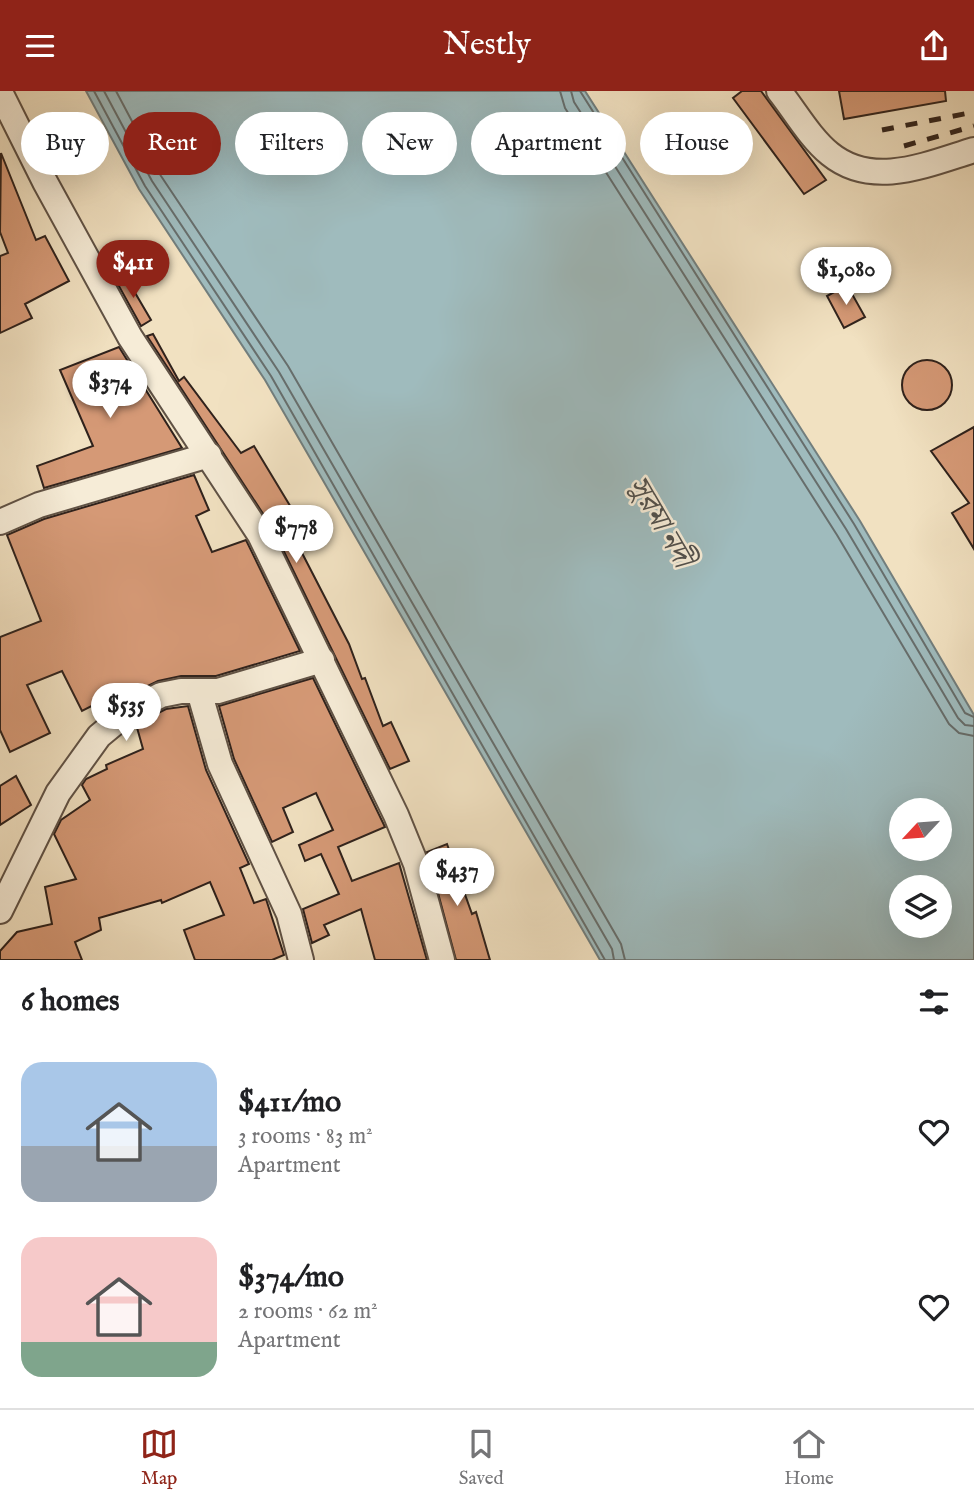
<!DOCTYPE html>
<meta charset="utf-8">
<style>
body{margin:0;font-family:"IM FELL English","Noto Serif Bengali",serif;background:#f6f6f6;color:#202124;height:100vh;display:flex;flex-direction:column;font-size:26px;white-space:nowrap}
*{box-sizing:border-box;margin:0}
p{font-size:23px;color:#757577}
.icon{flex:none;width:38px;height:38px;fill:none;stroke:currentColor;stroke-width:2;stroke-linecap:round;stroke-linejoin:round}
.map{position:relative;height:869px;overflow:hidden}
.side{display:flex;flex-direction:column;background:#fff;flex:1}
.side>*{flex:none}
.hud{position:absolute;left:21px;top:21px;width:933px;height:63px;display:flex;gap:14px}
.needle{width:46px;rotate:244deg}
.buttons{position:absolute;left:889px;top:707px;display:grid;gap:14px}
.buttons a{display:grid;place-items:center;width:63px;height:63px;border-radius:50%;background:#fff;box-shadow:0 7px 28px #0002;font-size:35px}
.price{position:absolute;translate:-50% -60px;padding:0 16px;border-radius:24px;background:#fff;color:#222;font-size:23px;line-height:46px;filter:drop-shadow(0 2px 4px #0008)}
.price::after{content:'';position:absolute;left:50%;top:42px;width:21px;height:16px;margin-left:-10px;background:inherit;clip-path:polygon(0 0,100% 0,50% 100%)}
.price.active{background:#8f2418;color:#fff}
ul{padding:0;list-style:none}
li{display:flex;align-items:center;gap:21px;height:175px;padding:0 21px}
li span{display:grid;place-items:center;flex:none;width:196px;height:140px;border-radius:21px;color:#555}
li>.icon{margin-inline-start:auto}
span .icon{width:84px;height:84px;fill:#fffc;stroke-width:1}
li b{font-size:30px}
h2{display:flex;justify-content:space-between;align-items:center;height:84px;padding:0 21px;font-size:30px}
.chip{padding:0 24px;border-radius:32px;background:#fff;box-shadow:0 7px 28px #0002;font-size:24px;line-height:63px}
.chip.active{background:#8f2418;color:#fff}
header{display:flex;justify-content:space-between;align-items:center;height:91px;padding:0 21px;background:#8f2418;color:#fff;font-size:32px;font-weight:600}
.tabs{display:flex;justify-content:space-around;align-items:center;height:98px;border-top:2px solid #e0e0e0;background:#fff;font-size:19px;color:#757577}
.tabs a{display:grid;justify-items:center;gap:4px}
.tabs .active{color:#8f2418}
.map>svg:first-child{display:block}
.water{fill:#9fbbbd;stroke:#727e7d;stroke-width:2;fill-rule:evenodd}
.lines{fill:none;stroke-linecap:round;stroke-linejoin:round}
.shore{stroke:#676e6c;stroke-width:2}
.building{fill:#d59976;stroke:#2f221c;stroke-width:2}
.minor-casing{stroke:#605245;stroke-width:28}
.minor{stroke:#f6ecd7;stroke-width:24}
.rail{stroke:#2f221c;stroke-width:5;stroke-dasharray:12 12;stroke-linecap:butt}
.labels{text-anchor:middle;stroke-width:5;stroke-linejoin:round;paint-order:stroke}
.water-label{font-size:30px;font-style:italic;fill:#51504c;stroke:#f6ecd7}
</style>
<header><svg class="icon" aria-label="menu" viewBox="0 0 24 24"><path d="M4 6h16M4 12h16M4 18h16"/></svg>Nestly<svg class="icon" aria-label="share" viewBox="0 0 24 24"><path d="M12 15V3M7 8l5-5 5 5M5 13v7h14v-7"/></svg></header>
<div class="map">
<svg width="974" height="869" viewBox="0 0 974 869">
<rect width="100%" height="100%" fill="#f1e1c1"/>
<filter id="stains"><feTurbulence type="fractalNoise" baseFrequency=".00286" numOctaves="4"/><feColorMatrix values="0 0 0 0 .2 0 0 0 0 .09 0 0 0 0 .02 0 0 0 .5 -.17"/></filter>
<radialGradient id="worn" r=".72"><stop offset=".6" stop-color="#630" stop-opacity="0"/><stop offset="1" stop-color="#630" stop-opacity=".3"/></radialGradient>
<!-- water -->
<path class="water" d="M 86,0 L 585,0 L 860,430 L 974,624 L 974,869 L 600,869 L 265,289 L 139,98 ZM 901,719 L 940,719 L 940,758 L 901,758 ZM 901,796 L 940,796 L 940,835 L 901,835 Z"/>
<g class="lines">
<!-- shore -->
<g class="shore">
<path d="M 94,0 L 145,95 L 271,285 L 605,869"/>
<path d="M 104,0 L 152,90 L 279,281 L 612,858 L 614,869"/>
<path d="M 116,0 L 161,85 L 288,275 L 621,853 L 625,869"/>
<path d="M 560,0 L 565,17 L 837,444 L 949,633 L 959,642 L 974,645"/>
<path d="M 571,0 L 574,11 L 846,438 L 958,627 L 965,634 L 974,635"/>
<path d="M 580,0 L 854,433 L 965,622 L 974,626"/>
</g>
</g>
<!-- building -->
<g class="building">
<path d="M 742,0 L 761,0 L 826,89 L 804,103 L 733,7 Z"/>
<path d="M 839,0 L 945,0 L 946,10 L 844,28 Z"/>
<path d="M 1,62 L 36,149 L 45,145 L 69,190 L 25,213 L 32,227 L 0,242 L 0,165 L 8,162 L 0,141 Z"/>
<path d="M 124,183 L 151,229 L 141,235 L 115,188 Z"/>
<path d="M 847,194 L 865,226 L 844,237 L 827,205 Z"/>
<path d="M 153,243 L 179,290 L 184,286 L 241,362 L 254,355 L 295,423 L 285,429 L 349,553 L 362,588 L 365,587 L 383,635 L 391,631 L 409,670 L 390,678 L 273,438 L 147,245 Z"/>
<path d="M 119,256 L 182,357 L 44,397 L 37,375 L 93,355 L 60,279 Z"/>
<circle cx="927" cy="294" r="25"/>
<path d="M 974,336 L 974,458 L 952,422 L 969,412 L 931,360 Z"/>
<path d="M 194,384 L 209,419 L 196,425 L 212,461 L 246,449 L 300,560 L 216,585 L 181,585 L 158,590 L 123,607 L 121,600 L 82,620 L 62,580 L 27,594 L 50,642 L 10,661 L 0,639 L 0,546 L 41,530 L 7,444 L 44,428 Z"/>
<path d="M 313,587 L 385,736 L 338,756 L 352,790 L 399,772 L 427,869 L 375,869 L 361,818 L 324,834 L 329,844 L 312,852 L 303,818 L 339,803 L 321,763 L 305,770 L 299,754 L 333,739 L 316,702 L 283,717 L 293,741 L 272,751 L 234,668 L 219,615 Z"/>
<path d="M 188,615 L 206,679 L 249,773 L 240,777 L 254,812 L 266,808 L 284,864 L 272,869 L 195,869 L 184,839 L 224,824 L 210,791 L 162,812 L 161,809 L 99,827 L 101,839 L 75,851 L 82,869 L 0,869 L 0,860 L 17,841 L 52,833 L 45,796 L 76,788 L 54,743 L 61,729 L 90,709 L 82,694 L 86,688 L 107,678 L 106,674 L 143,658 L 136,633 L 166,618 Z"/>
<path d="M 16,685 L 31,714 L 0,734 L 0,695 Z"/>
<path d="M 447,753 L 472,823 L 476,821 L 490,869 L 456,869 L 427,761 Z"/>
</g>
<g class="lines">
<defs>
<g id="minor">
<path d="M 779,0 C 795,20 810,47 830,63 C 873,98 928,73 974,59"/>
<path d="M 0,1 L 45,91 L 130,246 L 260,444 L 396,724 L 416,773 L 442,869"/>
<path d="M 0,431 L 39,414 L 209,364"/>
<path d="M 199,600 L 220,673 L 289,823 L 301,869"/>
<path d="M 0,820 L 58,702 L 99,645 L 128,621 L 161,604 L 181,600 L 218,600 L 322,569"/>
</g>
</defs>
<!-- minor casing -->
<use href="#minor" class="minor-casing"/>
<!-- minor -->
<use href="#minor" class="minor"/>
<!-- rail -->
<g class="rail">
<path d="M 882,39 L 974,21"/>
<path d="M 904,55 L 974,35"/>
</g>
</g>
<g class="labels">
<!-- water labels -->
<g class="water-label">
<text transform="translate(661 430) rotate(60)" y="10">সুরমা নদী</text>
</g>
</g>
<rect width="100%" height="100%" filter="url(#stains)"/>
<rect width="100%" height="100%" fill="url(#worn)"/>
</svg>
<div class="buttons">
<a><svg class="needle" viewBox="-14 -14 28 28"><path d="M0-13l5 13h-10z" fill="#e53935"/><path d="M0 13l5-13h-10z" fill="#757577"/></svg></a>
<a><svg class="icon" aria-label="layers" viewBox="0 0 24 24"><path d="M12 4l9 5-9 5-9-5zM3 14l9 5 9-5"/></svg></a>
</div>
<b class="price active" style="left:133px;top:209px">$411</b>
<b class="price" style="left:846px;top:216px">$1,080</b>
<b class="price" style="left:110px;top:329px">$374</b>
<b class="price" style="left:296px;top:474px">$778</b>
<b class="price" style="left:126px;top:652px">$535</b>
<b class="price" style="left:457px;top:817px">$437</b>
<div class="hud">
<a class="chip">Buy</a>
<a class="chip active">Rent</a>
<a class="chip">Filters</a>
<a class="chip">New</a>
<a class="chip">Apartment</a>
<a class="chip">House</a>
</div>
</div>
<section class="side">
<h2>6 homes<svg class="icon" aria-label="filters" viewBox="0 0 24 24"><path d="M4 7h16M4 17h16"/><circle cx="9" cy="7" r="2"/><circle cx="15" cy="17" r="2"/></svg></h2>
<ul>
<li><span style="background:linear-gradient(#a9c7e8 60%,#9aa5b1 0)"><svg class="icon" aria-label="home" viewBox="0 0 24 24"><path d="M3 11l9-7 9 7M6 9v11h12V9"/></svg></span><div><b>$411/mo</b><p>3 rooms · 83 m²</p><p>Apartment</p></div><svg class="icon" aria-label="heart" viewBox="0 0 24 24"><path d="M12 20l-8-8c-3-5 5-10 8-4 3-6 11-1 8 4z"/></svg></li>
<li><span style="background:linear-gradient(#f6c9c9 75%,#7fa58c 0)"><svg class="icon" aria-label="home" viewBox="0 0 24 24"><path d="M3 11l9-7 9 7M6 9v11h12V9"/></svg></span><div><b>$374/mo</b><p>2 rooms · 62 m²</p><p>Apartment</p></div><svg class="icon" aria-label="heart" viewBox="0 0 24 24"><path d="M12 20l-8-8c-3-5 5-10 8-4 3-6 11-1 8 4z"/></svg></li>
</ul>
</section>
<nav class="tabs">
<a class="active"><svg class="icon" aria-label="map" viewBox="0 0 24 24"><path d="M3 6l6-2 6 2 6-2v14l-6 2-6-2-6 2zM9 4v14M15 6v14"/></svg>Map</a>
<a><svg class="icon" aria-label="saved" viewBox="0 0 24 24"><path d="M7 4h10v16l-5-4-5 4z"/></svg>Saved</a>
<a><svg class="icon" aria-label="home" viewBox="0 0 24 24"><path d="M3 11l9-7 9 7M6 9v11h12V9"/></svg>Home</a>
</nav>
